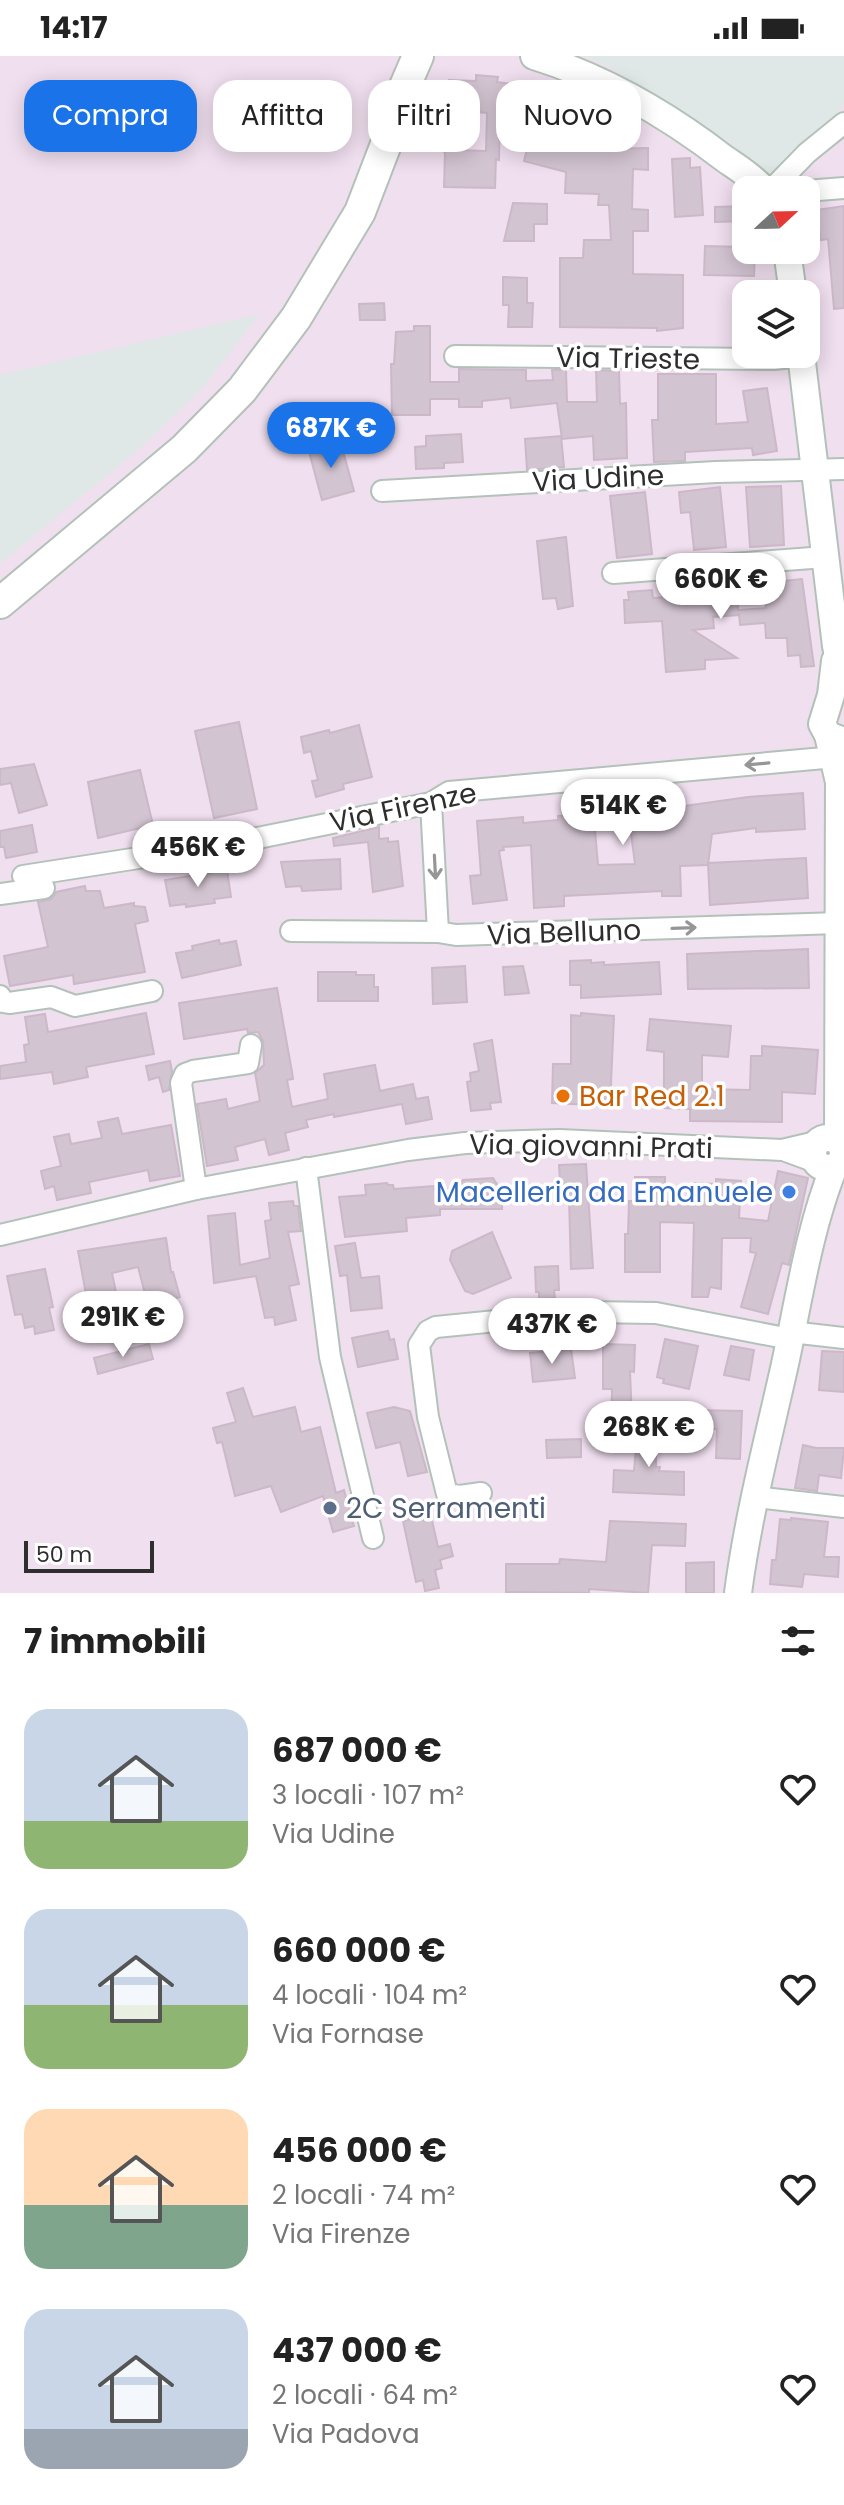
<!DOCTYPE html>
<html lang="it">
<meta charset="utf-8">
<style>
body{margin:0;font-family:Poppins,sans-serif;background:#f6f6f6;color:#222;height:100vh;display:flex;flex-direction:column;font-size:30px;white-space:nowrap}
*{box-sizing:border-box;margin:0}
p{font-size:26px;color:#767676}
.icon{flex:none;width:44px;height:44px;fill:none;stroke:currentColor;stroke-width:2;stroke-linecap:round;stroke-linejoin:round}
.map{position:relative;height:1537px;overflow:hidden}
.panel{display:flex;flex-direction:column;background:#fff;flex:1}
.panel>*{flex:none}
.banner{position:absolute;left:24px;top:24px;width:796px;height:72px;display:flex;gap:16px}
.needle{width:52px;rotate:68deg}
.tools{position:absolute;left:732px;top:120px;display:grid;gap:16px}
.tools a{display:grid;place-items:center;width:88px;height:88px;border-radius:16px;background:#fff;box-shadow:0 4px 20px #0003;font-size:40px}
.scale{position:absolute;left:24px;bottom:20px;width:130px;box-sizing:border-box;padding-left:8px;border:4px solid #2e2e2e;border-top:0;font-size:22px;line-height:28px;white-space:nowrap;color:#2e2e2e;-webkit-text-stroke:6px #fff;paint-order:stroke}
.price{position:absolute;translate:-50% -68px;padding:0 18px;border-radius:28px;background:#fff;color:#222;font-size:26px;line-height:52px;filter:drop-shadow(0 2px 4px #0008)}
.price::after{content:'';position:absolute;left:50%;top:48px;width:24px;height:18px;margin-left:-12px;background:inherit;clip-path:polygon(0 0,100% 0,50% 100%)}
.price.current{background:#1a73e8;color:#fff}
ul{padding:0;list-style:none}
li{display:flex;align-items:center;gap:24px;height:200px;padding:0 24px}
li span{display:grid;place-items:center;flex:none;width:224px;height:160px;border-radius:24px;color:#555}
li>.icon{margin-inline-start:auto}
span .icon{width:96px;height:96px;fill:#fffc;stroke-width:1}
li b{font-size:34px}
h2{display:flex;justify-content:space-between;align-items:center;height:96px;padding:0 24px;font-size:34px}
.chip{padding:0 28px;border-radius:24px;background:#fff;box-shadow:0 4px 20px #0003;font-size:28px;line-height:72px}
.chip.current{background:#1a73e8;color:#fff}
.status{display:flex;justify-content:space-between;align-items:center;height:56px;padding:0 40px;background:#fff;direction:ltr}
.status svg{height:22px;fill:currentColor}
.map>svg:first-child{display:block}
.industrial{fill:#e0e8e7}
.building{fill:#d2c4d1;stroke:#ccb8c9;stroke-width:2}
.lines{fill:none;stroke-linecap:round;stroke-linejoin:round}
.minor-casing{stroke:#b3c2b8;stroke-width:24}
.tertiary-casing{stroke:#b3c2b8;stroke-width:30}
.secondary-casing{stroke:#b3c2b8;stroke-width:34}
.minor{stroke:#fff;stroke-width:20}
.tertiary{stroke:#fff;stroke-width:26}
.secondary{stroke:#fff;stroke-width:30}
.oneway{stroke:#969696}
.food-dot{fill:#e8710a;stroke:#fff;stroke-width:3}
.shop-dot{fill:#3f7fe0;stroke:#fff;stroke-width:3}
.service-dot{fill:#5c6f8a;stroke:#fff;stroke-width:3}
.labels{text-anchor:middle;stroke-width:7;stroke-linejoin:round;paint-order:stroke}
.street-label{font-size:28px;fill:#2e2e2e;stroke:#fff}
.food-label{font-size:28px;fill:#c56008;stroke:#fff;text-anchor:start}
.shop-label{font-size:28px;fill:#366cbe;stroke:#fff;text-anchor:end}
.service-label{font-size:28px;fill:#4e5e75;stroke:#fff;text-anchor:start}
</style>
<div class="status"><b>14:17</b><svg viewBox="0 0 49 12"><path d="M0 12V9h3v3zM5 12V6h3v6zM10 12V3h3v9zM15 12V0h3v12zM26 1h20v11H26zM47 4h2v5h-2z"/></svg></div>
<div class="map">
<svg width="844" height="1537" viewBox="0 0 844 1537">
<rect width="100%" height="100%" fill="#f0dfef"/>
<!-- industrial -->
<g class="industrial">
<path d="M 581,0 L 844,0 L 844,48 L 834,65 L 779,115 L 764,118 L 729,86 L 610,11 Z"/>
<path d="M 260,258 L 201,334 L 137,395 L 0,508 L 0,319 Z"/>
</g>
<!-- building -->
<g class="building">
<path d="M 476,19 L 498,21 L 497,26 L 549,33 L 548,46 L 583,48 L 582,53 L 622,63 L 622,69 L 554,67 L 547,94 L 648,92 L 648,114 L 633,113 L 632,153 L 648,154 L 648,175 L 633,175 L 633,218 L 683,219 L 683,272 L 657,275 L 657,272 L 560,271 L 560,202 L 583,202 L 584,184 L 611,184 L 609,149 L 598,149 L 599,138 L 565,137 L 566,116 L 524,105 L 535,61 L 500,56 L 499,104 L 496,103 L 495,132 L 444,131 L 445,96 L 434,92 L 443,71 L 457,76 L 455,94 L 486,95 L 487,57 L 465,55 L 466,44 L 448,42 L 449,24 L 476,25 Z"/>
<path d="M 690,102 L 690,112 L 700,111 L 703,159 L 675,161 L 672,103 Z"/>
<path d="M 513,147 L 547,148 L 547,168 L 534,168 L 534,185 L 504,185 Z"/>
<path d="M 746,150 L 746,165 L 715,166 L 715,151 Z"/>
<path d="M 844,150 L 844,252 L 834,253 L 828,183 L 821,184 L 816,154 Z"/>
<path d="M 705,190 L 746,191 L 746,194 L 755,194 L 754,220 L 704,219 Z"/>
<path d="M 503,221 L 527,222 L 527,247 L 533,247 L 532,271 L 508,271 L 509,249 L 503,249 Z"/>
<path d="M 384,247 L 385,264 L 360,264 L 359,248 Z"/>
<path d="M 414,270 L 430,270 L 430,326 L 459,326 L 459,313 L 526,314 L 526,325 L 553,324 L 552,314 L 566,314 L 567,346 L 597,346 L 596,314 L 619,315 L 620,348 L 626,347 L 627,402 L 594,404 L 593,380 L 562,383 L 557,347 L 511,352 L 510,342 L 482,345 L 482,351 L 459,351 L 459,343 L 430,343 L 430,359 L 392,359 L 391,308 L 394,308 L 396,276 L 414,275 Z"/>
<path d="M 658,318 L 716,318 L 716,368 L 748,366 L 743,335 L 767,332 L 777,395 L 753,399 L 752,392 L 685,396 L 685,405 L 654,406 L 652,364 L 658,364 Z"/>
<path d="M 461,378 L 463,406 L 444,407 L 444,412 L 416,413 L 415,391 L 426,390 L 426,380 Z"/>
<path d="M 561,380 L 564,411 L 527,414 L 525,383 Z"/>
<path d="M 340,384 L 354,435 L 322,444 L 308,392 Z"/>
<path d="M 781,430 L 784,489 L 750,491 L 746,431 Z"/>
<path d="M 720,431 L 726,491 L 694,494 L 690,456 L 681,457 L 679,436 Z"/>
<path d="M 645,436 L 652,498 L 617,502 L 610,440 Z"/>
<path d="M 566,481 L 573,550 L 558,553 L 556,542 L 543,543 L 537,485 Z"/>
<path d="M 802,523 L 814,610 L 801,611 L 800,599 L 788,600 L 787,582 L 766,582 L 765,567 L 740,569 L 739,557 L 739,559 L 713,561 L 714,572 L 693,574 L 737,602 L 705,604 L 705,613 L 666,616 L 662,565 L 625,567 L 624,544 L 629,544 L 628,536 L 652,534 L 653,542 L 683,540 L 683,533 L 737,529 L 738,554 L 766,552 L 763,531 L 774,529 L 774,526 Z"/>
<path d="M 239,666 L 257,753 L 214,762 L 195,675 Z"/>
<path d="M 359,669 L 372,721 L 343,728 L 344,733 L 316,741 L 312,725 L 318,724 L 311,695 L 304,697 L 301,681 L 329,674 L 330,677 Z"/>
<path d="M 34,708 L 47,749 L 19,757 L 11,727 L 0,729 L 0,713 Z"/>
<path d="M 140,714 L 153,769 L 98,782 L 88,726 Z"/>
<path d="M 803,737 L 805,773 L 756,776 L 756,772 L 712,778 L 708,809 L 680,810 L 681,840 L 662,840 L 662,835 L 564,840 L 564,850 L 534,852 L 531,789 L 503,791 L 504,794 L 499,795 L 507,844 L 473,848 L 470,820 L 481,819 L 477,765 L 523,761 L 523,767 L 558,764 L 558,760 L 583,759 L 583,763 L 594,762 L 598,809 L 635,808 L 631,777 L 623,778 L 619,749 L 650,745 L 652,753 L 663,753 L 748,741 Z"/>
<path d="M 32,769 L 37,796 L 6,802 L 4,791 L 0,791 L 0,775 Z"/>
<path d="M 379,771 L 379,783 L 388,782 L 388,786 L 398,785 L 403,830 L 373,836 L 368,786 L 334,790 L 333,782 Z"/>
<path d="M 806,802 L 808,842 L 710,849 L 708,807 Z"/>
<path d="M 340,803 L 341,833 L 302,835 L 301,830 L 286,831 L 281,806 Z"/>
<path d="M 227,814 L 231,841 L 214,843 L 215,847 L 186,851 L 186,848 L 170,850 L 165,824 Z"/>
<path d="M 85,830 L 86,835 L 100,835 L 104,852 L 134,847 L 134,850 L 145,851 L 148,865 L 135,868 L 145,916 L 74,928 L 73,919 L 10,930 L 4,900 L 48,891 L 38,846 L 51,843 L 56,836 Z"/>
<path d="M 219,884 L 220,888 L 236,885 L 241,909 L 182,922 L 176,897 L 193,894 L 192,890 Z"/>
<path d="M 808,893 L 809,932 L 688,933 L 687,898 Z"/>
<path d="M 591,904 L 591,907 L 604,906 L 604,909 L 659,906 L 661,938 L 581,942 L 581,929 L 570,929 L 570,905 Z"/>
<path d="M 465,910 L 467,946 L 433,948 L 432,912 Z"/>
<path d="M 523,910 L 529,937 L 505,939 L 503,911 Z"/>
<path d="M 318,916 L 356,916 L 356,919 L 374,919 L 374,931 L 378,931 L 378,945 L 318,945 Z"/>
<path d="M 277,932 L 292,1016 L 293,1023 L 287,1024 L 292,1051 L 328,1043 L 324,1018 L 375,1009 L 380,1035 L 413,1028 L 416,1043 L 428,1041 L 432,1063 L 406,1068 L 402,1048 L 334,1061 L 334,1058 L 306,1064 L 308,1071 L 285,1077 L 289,1094 L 269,1099 L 265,1083 L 235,1091 L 238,1104 L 207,1110 L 197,1048 L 226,1043 L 228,1053 L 260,1045 L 255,1017 L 264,1009 L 263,985 L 258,976 L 248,977 L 247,973 L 184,983 L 179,947 Z"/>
<path d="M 146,957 L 154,998 L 86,1011 L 88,1021 L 54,1028 L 52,1016 L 0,1023 L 0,1010 L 26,1006 L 24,989 L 29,988 L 25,961 L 45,958 L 48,976 Z"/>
<path d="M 581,957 L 614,960 L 610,1050 L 552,1047 L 553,1008 L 571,1008 L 571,959 L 581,960 Z"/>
<path d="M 650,963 L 731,970 L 728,1001 L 702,999 L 702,1033 L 750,1034 L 751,1000 L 762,1000 L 762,990 L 818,994 L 815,1038 L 782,1036 L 782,1066 L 690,1065 L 690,1053 L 664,1052 L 664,996 L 647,994 Z"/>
<path d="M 492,984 L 501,1046 L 490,1047 L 491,1053 L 471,1055 L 467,1026 L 471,1025 L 470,1017 L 479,1015 L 474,988 Z"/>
<path d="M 170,1005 L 172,1015 L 169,1034 L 163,1036 L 159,1021 L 149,1024 L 146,1010 Z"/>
<path d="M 118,1062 L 122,1078 L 171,1069 L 180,1120 L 150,1125 L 148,1114 L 89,1126 L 91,1137 L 57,1144 L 54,1130 L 45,1133 L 41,1115 L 61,1110 L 54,1081 L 69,1078 L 71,1088 L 102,1082 L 98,1066 Z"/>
<path d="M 586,1108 L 593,1212 L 571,1213 L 569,1143 L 556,1144 L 555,1125 L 560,1125 L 559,1109 Z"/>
<path d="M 778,1115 L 808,1122 L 789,1209 L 782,1207 L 768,1258 L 741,1251 L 756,1197 L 750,1196 L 751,1182 L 722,1182 L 721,1233 L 710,1231 L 708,1241 L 692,1241 L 694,1167 L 660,1166 L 660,1216 L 625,1216 L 625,1178 L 628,1178 L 629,1145 L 635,1145 L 635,1121 L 665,1121 L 665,1146 L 693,1144 L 694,1127 L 716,1128 L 716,1123 L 741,1125 L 739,1162 L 768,1165 Z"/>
<path d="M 493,1122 L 502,1136 L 502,1153 L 440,1153 L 440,1159 L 406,1162 L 407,1175 L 345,1181 L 339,1141 L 366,1139 L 365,1129 L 387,1127 L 388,1129 L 393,1129 L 394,1133 L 434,1130 L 434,1134 L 457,1132 L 463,1124 Z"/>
<path d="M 293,1145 L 294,1150 L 298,1150 L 301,1175 L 288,1176 L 299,1228 L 289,1230 L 296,1264 L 275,1269 L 274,1261 L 265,1262 L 256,1220 L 214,1227 L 208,1160 L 235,1157 L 240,1209 L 270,1202 L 265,1165 L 271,1164 L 269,1147 Z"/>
<path d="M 492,1176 L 511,1222 L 473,1238 L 465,1235 L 450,1204 L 452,1195 Z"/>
<path d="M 166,1182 L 171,1216 L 173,1216 L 180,1241 L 148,1249 L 138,1211 L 112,1217 L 118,1246 L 111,1247 L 115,1272 L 82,1279 L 77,1251 L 88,1249 L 78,1195 Z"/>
<path d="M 355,1187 L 361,1222 L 379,1220 L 382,1252 L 351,1255 L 347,1219 L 340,1220 L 335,1190 Z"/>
<path d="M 558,1210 L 559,1234 L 554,1234 L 555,1242 L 539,1243 L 539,1236 L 536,1236 L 535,1211 Z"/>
<path d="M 45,1213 L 53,1251 L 49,1252 L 54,1274 L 35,1278 L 34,1270 L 25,1272 L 22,1258 L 15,1259 L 7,1220 Z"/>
<path d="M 388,1275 L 390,1284 L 394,1283 L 398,1303 L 358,1311 L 352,1282 Z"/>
<path d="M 665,1283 L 698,1290 L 689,1333 L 663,1327 L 664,1323 L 657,1321 Z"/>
<path d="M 149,1288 L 153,1303 L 98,1318 L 94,1302 Z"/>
<path d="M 603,1288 L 635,1289 L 634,1316 L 630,1315 L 633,1388 L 611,1388 L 612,1333 L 603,1333 Z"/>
<path d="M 731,1290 L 754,1294 L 749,1324 L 724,1319 Z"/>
<path d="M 571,1293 L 575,1322 L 533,1326 L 530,1297 Z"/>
<path d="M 822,1295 L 844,1296 L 844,1336 L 819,1334 Z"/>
<path d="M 243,1332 L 253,1361 L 295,1351 L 301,1376 L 320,1371 L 336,1437 L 344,1434 L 354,1470 L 333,1476 L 323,1440 L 281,1456 L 271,1430 L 235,1440 L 222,1386 L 217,1387 L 213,1372 L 236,1366 L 227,1337 Z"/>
<path d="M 394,1351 L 410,1355 L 427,1416 L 408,1420 L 400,1386 L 376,1392 L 367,1357 Z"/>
<path d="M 650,1351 L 656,1352 L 656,1411 L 660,1411 L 659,1415 L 684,1416 L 684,1439 L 613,1436 L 614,1414 L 634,1415 L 636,1392 L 641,1393 Z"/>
<path d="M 697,1354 L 742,1355 L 740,1403 L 716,1402 L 717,1373 L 696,1372 Z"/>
<path d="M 581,1383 L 581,1401 L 547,1402 L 546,1384 Z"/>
<path d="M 803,1389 L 816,1392 L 844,1392 L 841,1422 L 819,1419 L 817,1435 L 795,1432 Z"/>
<path d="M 421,1449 L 424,1465 L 432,1464 L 438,1491 L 450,1488 L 453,1500 L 440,1504 L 442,1512 L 435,1514 L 439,1532 L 425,1535 L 423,1524 L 416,1526 L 403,1465 L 409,1464 L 406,1452 Z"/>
<path d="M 791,1462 L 828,1466 L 824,1501 L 839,1501 L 838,1521 L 804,1518 L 802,1531 L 770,1528 L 772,1504 L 776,1504 L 780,1463 L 791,1464 Z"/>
<path d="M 610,1465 L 686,1468 L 685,1490 L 652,1489 L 648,1537 L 589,1533 L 589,1537 L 506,1536 L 506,1508 L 559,1508 L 560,1503 L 606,1506 Z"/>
<path d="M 714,1506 L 714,1537 L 686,1537 L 686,1507 Z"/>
</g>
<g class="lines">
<defs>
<g id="minor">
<path d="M 771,134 L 807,97 L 844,67"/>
<path d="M 806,135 L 844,132"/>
<path d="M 455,300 L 774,303 L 801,300"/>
<path d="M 382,435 L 716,416 L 844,413"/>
<path d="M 613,517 L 825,501"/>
<path d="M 431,747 L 438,876"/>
<path d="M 23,820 L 228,788 L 431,747 L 449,736 L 835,701"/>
<path d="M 0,838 L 44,832"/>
<path d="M 291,875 L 438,876 L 456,879 L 838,867"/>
<path d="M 0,940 L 3,946 L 9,947 L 51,941 L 75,950 L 152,935"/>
<path d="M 786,1095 L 816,1106"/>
<path d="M 306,1112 L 330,1301 L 373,1482"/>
<path d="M 196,1133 L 181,1027 L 185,1018 L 193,1015 L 248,1007 L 251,989"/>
<path d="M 0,1179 L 196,1133 L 408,1094 L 465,1087 L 559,1084 L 782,1094 L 816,1086"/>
<path d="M 791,1276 L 844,1282"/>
<path d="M 481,1437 L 460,1440 L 447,1438 L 428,1361 L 419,1289 L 428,1275 L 436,1271 L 587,1256 L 656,1257 L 790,1283"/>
<path d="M 755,1441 L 844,1451"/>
</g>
<g id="tertiary">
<path d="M 534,0 C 602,21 668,59 725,103 C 738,112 753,121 764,134"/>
<path d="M 787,194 L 793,238"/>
<path d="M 801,298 L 836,590 L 844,627"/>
<path d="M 835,605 L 831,639 L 822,668 L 828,679 L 841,684"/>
<path d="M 828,679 L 839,726 L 838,1084"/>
<circle cx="828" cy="1097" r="15"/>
<path d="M 738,1537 C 748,1460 768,1384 785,1308 C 799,1243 809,1173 834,1111"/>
</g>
<path id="secondary" d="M 0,547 L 184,393 L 242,334 L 296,262 L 360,156 L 388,83 L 399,44 L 418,0"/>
</defs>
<!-- minor casing -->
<use href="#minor" class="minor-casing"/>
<!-- tertiary casing -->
<use href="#tertiary" class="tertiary-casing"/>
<!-- secondary casing -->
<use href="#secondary" class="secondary-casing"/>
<!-- minor -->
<use href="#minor" class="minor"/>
<!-- tertiary -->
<use href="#tertiary" class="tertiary"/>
<!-- secondary -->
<use href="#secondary" class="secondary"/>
</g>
<!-- one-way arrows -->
<defs><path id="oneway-shaft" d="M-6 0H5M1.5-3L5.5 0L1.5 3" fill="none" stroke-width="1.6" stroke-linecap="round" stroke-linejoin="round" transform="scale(2)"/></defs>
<g class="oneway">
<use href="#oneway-shaft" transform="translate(757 708) rotate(175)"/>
<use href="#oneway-shaft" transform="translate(435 811) rotate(87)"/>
<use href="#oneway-shaft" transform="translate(684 872) rotate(-2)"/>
</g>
<!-- markers -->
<circle class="food-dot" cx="563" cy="1040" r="8"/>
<circle class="shop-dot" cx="789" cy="1136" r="8"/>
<circle class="service-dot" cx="330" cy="1452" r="8"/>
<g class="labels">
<!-- street labels -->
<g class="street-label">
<text transform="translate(628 302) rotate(1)" y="10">Via Trieste</text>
<text transform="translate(598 422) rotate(-3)" y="10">Via Udine</text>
<text transform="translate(403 751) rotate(-12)" y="10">Via Firenze</text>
<text transform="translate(564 876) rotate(-2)" y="10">Via Belluno</text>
<text transform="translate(591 1090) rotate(1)" y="10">Via giovanni Prati</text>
</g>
<!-- food labels -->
<g class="food-label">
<text x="579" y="1050">Bar Red 2.1</text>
</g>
<!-- shop labels -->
<g class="shop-label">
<text x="773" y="1146">Macelleria da Emanuele</text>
</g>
<!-- service labels -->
<g class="service-label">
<text x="346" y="1462">2C Serramenti</text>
</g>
</g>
</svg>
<div class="tools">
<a><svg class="needle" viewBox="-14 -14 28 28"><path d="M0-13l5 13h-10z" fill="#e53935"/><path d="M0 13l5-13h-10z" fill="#767676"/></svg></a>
<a><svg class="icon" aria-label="layers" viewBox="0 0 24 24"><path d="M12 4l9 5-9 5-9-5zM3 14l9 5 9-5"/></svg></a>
</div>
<div class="scale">50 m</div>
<b class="price current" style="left:331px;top:414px">687K €</b>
<b class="price" style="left:721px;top:565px">660K €</b>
<b class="price" style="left:623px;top:791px">514K €</b>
<b class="price" style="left:198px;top:833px">456K €</b>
<b class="price" style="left:123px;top:1303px">291K €</b>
<b class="price" style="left:552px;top:1310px">437K €</b>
<b class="price" style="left:649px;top:1413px">268K €</b>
<div class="banner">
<a class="chip current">Compra</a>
<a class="chip">Affitta</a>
<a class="chip">Filtri</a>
<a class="chip">Nuovo</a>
</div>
</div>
<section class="panel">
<h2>7 immobili<svg class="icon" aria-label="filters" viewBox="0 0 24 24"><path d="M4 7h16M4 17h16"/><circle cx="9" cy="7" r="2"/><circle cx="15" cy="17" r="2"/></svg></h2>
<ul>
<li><span style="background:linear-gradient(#c9d6e8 70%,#8fb573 0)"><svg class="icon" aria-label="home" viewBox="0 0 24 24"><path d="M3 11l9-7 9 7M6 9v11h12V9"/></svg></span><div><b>687 000 €</b><p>3 locali · 107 m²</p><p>Via Udine</p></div><svg class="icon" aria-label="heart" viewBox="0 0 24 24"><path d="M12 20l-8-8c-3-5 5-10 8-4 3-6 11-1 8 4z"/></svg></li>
<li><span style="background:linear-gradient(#c9d6e8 60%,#8fb573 0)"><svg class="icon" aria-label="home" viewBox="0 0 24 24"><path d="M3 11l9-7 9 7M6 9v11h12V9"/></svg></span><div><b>660 000 €</b><p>4 locali · 104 m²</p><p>Via Fornase</p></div><svg class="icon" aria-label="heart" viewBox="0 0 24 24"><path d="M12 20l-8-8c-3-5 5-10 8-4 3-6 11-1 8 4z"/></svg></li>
<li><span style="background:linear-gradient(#ffd9b3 60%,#7fa58c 0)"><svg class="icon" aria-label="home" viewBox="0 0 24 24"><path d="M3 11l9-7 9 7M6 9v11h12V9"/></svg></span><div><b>456 000 €</b><p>2 locali · 74 m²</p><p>Via Firenze</p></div><svg class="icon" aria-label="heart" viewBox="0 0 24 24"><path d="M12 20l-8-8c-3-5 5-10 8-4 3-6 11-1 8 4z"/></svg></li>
<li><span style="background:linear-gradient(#c9d6e8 75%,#9aa5b1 0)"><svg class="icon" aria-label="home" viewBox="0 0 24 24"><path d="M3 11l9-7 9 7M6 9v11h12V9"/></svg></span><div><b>437 000 €</b><p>2 locali · 64 m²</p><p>Via Padova</p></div><svg class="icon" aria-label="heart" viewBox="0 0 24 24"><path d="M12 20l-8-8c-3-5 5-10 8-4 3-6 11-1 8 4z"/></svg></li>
</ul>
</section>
